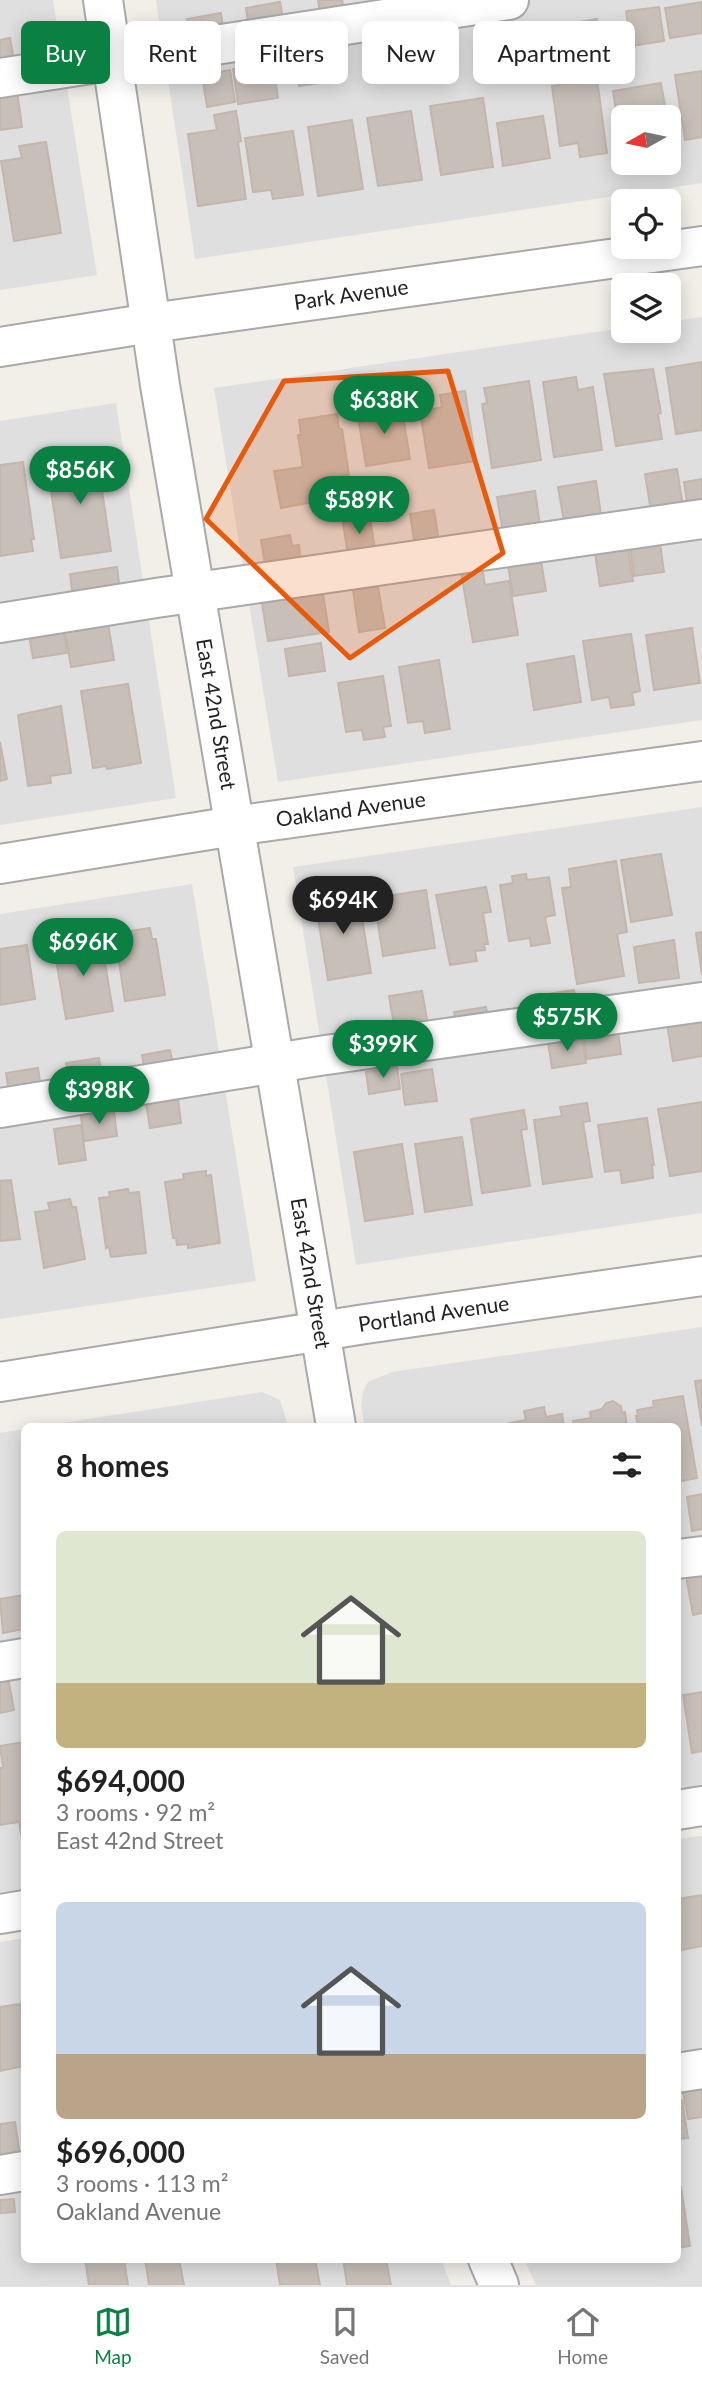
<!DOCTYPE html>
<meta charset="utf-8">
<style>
body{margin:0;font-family:Lato,sans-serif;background:#f6f6f6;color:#222;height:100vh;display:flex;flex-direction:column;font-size:26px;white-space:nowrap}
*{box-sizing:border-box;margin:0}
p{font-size:23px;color:#767676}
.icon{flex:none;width:38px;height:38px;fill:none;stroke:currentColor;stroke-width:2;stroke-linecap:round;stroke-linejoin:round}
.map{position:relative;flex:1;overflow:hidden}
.sheet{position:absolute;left:21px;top:1423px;width:660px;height:840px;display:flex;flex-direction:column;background:#fff;border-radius:10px;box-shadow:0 4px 18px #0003}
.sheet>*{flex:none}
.banner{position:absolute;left:21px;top:21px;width:662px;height:63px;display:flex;gap:14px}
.needle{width:46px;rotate:261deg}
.buttons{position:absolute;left:611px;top:105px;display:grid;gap:14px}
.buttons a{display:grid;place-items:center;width:70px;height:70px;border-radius:10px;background:#fff;box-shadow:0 4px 18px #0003;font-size:35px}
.price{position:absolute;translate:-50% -60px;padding:0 16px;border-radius:24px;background:#0b8043;color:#fff;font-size:23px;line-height:46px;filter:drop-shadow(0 2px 4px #0008)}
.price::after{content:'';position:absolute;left:50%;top:42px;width:21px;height:16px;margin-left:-10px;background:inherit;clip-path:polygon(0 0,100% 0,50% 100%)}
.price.active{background:#222;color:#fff}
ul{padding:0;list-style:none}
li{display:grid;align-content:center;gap:14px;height:371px;padding:0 35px}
li span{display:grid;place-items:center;height:217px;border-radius:10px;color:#555}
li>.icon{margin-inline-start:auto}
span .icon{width:126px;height:126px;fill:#fffc;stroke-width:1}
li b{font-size:30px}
h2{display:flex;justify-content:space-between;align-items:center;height:84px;padding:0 35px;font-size:30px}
.pill{padding:0 24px;border-radius:10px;background:#fff;box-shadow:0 4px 18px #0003;font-size:24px;line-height:63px}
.pill.active{background:#0b8043;color:#fff}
.menu{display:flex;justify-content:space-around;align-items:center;height:98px;border-top:2px solid #e0e0e0;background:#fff;font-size:19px;color:#767676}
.menu a{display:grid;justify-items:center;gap:4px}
.menu .active{color:#0b8043}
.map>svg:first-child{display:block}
.residential{fill:#e0dfdf;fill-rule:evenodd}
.building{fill:#c7bfb8;stroke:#c4b6ab;stroke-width:2}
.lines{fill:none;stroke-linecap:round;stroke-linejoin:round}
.minor-casing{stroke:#a9a9a9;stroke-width:42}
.minor{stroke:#fff;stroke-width:38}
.marked{fill:#e8590c;fill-opacity:0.2;stroke:#e8590c;stroke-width:5;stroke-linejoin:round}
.labels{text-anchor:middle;stroke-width:5;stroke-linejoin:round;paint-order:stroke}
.street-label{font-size:21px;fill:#222;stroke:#fff}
</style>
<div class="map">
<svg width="702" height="2285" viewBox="0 0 702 2285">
<rect width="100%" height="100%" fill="#f2efe9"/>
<!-- residential -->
<g class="residential">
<path d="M 0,0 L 53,0 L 97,275 L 0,290 Z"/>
<path d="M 156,0 L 702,0 L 702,183 L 195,259 ZM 623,117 L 668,117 L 668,163 L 623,163 Z"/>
<path d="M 702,317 L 702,720 L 278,782 L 214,388 L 623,328 L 623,331 L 668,331 L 669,322 Z"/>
<path d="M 116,403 L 176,798 L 0,825 L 0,421 Z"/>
<path d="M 702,807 L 702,1213 L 356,1265 L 293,867 Z"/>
<path d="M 192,884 L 256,1281 L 0,1319 L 0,914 Z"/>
<path d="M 702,1327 L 702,1785 L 677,1789 L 677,1426 L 365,1426 L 361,1407 L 363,1391 L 368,1382 L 392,1372 Z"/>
<path d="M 262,1392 L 280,1400 L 288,1426 L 43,1426 Z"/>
<path d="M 24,1429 L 24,1889 L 0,1892 L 0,1433 Z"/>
<path d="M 702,1836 L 702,2285 L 536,2285 L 524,2259 L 677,2259 L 677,1839 Z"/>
<path d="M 24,1938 L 24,2259 L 441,2259 L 451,2285 L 0,2285 L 0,1942 Z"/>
</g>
<!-- building -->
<g class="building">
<path d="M 318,0 L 342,0 L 344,10 L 320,13 Z"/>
<path d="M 280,2 L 284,25 L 249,31 L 246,8 Z"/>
<path d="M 702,2 L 702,33 L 670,38 L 665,8 Z"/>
<path d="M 659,7 L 664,41 L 631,46 L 626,11 Z"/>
<path d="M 221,13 L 224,36 L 190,42 L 187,19 Z"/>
<path d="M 597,19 L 603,58 L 567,63 L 561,25 Z"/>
<path d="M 515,31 L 520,63 L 491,67 L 486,35 Z"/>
<path d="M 411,33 L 415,57 L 384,61 L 380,37 Z"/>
<path d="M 10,38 L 15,66 L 0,68 L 0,40 Z"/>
<path d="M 325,45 L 331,81 L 299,86 L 294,50 Z"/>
<path d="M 273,63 L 278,98 L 238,104 L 233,69 Z"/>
<path d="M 230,70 L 235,102 L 207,107 L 202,75 Z"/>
<path d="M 702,71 L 702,137 L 685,140 L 675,75 Z"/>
<path d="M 597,79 L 607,153 L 580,157 L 578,143 L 560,146 L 552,86 Z"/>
<path d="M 661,83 L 667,117 L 623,117 L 622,149 L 613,91 Z"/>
<path d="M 17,91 L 22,127 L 0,130 L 0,93 Z"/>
<path d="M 483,98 L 493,167 L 441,175 L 430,106 Z"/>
<path d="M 236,111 L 241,141 L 238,142 L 246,199 L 198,206 L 188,134 L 217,130 L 214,115 Z"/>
<path d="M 411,111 L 422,180 L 378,186 L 367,118 Z"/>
<path d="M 543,116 L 550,158 L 503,166 L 497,123 Z"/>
<path d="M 352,120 L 363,189 L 318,196 L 308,127 Z"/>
<path d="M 293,131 L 303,195 L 273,199 L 271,190 L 253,192 L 245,138 Z"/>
<path d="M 46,142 L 61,233 L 14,241 L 1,161 L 22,158 L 19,146 Z"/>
<path d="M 702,362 L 702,430 L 676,434 L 666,368 Z"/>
<path d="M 653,369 L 661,413 L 658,414 L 662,439 L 616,446 L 604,374 Z"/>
<path d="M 576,377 L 578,390 L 593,387 L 602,450 L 554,457 L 543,382 Z"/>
<path d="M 529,381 L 541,460 L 492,468 L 482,404 L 487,403 L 484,388 Z"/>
<path d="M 465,391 L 476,461 L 429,468 L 420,411 L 442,407 L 440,395 Z"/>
<path d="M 397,404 L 399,416 L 403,416 L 410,459 L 366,466 L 359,423 L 363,422 L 361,410 Z"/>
<path d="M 337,414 L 339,429 L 342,429 L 349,475 L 341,476 L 343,489 L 313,495 L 314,502 L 281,508 L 274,471 L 303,467 L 298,435 L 301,435 L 299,420 Z"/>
<path d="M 102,456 L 106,483 L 101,484 L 111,551 L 61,558 L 47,464 Z"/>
<path d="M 23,462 L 34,539 L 31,539 L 33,551 L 0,556 L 0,465 Z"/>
<path d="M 677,469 L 683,506 L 651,511 L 645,474 Z"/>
<path d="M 702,479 L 702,514 L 689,516 L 684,482 Z"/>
<path d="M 596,481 L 601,515 L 564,522 L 558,487 Z"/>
<path d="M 535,491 L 540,525 L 503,532 L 497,497 Z"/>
<path d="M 434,510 L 439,542 L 415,546 L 410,514 Z"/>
<path d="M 370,518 L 375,549 L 348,554 L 343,523 Z"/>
<path d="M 290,535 L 292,546 L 299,545 L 300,556 L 294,557 L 296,570 L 267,575 L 261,540 Z"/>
<path d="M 660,543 L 664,572 L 634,576 L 630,547 Z"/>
<path d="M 628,549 L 633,581 L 600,586 L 595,553 Z"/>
<path d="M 541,561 L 546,591 L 513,596 L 508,565 Z"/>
<path d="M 117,567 L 121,598 L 74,605 L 70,574 Z"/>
<path d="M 482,568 L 485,585 L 509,581 L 518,635 L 473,642 L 461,572 Z"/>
<path d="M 378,587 L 385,628 L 359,632 L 353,590 Z"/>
<path d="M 323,594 L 329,632 L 268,641 L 262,603 Z"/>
<path d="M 108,623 L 114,660 L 71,667 L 65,630 Z"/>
<path d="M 692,628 L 700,683 L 654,690 L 646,635 Z"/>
<path d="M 64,631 L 67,653 L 33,658 L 29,636 Z"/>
<path d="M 631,634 L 640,691 L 632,693 L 634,705 L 611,708 L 609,697 L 592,700 L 583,641 Z"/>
<path d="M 321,643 L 325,671 L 289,676 L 285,649 Z"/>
<path d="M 574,656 L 581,702 L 534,710 L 527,664 Z"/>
<path d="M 439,660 L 450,729 L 425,733 L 423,721 L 408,723 L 399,667 Z"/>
<path d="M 383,676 L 391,726 L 383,727 L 385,737 L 364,740 L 362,730 L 346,732 L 338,683 Z"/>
<path d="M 128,684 L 141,763 L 107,769 L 106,766 L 93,768 L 81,691 Z"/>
<path d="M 61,706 L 71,773 L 50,776 L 51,783 L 28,786 L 18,715 Z"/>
<path d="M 0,742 L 7,779 L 0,781 Z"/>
<path d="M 661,854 L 672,915 L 631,922 L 621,860 Z"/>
<path d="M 616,861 L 627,932 L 617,934 L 624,976 L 577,984 L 562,888 L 571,887 L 569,869 Z"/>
<path d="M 526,874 L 527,880 L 549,877 L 555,915 L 545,917 L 550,943 L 531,946 L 530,938 L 509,941 L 500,885 L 513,883 L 512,876 Z"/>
<path d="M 486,887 L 491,912 L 483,913 L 488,944 L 484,944 L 485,950 L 475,951 L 477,961 L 450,965 L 436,895 Z"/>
<path d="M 426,890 L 435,948 L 383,956 L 374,898 Z"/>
<path d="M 358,893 L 371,973 L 328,980 L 315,900 Z"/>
<path d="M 150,928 L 152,939 L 156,939 L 165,995 L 125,1001 L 116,944 L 120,943 L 118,933 Z"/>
<path d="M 702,932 L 702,975 L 696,933 Z"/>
<path d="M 83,934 L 84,938 L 86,937 L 88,948 L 102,945 L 113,1011 L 66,1019 L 55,953 L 57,952 L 55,941 L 60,941 L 59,938 Z"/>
<path d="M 674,940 L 679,978 L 639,983 L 634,947 Z"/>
<path d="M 27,945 L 35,999 L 0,1005 L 0,949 Z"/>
<path d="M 574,990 L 578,1015 L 544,1020 L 540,995 Z"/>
<path d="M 422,991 L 428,1025 L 395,1031 L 389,996 Z"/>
<path d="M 486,1007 L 489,1028 L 457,1033 L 454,1012 Z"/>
<path d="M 702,1019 L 702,1056 L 673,1061 L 667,1024 Z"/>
<path d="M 618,1032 L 621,1054 L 587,1059 L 584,1038 Z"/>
<path d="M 582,1037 L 586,1063 L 552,1068 L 548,1043 Z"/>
<path d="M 170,1050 L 174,1069 L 145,1074 L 142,1055 Z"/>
<path d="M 99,1058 L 103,1081 L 70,1086 L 66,1063 Z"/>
<path d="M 397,1067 L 400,1089 L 369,1094 L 366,1072 Z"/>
<path d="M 38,1068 L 42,1094 L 10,1099 L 6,1073 Z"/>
<path d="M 432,1069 L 437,1101 L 405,1105 L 401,1074 Z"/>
<path d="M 178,1099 L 181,1123 L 150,1128 L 146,1104 Z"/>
<path d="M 702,1102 L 702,1171 L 670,1176 L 658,1109 Z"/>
<path d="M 587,1103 L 590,1121 L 583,1122 L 592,1177 L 543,1184 L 534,1120 L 562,1116 L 560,1107 Z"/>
<path d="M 524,1110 L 527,1129 L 521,1130 L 530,1186 L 482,1193 L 471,1119 Z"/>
<path d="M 114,1112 L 117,1136 L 84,1141 L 81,1116 Z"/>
<path d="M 647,1118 L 654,1165 L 652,1165 L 653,1178 L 622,1183 L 620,1170 L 605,1172 L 598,1125 Z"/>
<path d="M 81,1125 L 86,1160 L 59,1164 L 54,1129 Z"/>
<path d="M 462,1137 L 472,1205 L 425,1212 L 415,1144 Z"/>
<path d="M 402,1144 L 413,1214 L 365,1221 L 354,1152 Z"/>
<path d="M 206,1171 L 206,1176 L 211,1175 L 220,1243 L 188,1248 L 188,1244 L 177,1245 L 176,1238 L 173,1238 L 165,1182 L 184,1179 L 183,1174 Z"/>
<path d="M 11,1180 L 20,1239 L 0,1241 L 0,1181 Z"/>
<path d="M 128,1189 L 129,1193 L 139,1192 L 146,1253 L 111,1257 L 109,1247 L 106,1248 L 99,1198 L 110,1197 L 109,1192 Z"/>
<path d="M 70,1199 L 72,1207 L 76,1207 L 85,1259 L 44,1268 L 35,1212 L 50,1210 L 48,1203 Z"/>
<path d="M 702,1380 L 702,1426 L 695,1381 Z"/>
<path d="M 683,1396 L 697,1478 L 677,1482 L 677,1426 L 638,1426 L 636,1416 L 638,1416 L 637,1410 L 654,1407 L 653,1401 Z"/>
<path d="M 613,1401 L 621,1406 L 622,1413 L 625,1412 L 627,1426 L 574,1426 L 573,1421 L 591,1418 L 590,1412 L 602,1409 L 606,1403 Z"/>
<path d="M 544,1407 L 546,1417 L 562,1414 L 564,1426 L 511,1426 L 510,1423 L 526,1420 L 524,1411 Z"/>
<path d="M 702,1494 L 702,1529 L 692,1531 L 687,1497 Z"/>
<path d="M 702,1573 L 702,1613 L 693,1615 L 686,1576 Z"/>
<path d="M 24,1595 L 24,1629 L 3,1633 L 0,1599 Z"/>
<path d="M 8,1677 L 14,1710 L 0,1713 L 0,1678 Z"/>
<path d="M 702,1692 L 702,1751 L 692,1753 L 683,1695 Z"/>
<path d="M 24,1742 L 24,1834 L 21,1834 L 19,1822 L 0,1825 L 0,1768 L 3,1768 L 0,1746 Z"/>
<path d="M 702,1895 L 702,1946 L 677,1951 L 677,1899 Z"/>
<path d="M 20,2004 L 24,2029 L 24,2066 L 0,2071 L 0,2007 Z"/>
<path d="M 702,2089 L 702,2117 L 688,2119 L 683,2092 Z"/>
<path d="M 677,2100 L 682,2100 L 688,2138 L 677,2139 Z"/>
<path d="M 15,2122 L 20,2156 L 0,2159 L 0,2124 Z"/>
<path d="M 677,2187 L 681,2187 L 690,2246 L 677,2248 Z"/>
<path d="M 14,2199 L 15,2212 L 0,2213 L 0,2200 Z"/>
<path d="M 85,2259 L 124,2259 L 128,2285 L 89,2285 Z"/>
<path d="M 145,2259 L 179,2259 L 184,2285 L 149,2285 Z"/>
<path d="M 276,2259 L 315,2259 L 320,2285 L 280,2285 Z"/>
<path d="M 343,2259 L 386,2259 L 391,2285 L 347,2285 Z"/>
</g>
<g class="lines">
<defs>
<g id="minor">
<path id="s1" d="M 103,0 L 160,385 L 336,1426"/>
<path d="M 0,78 L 509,0"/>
<path id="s2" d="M 0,347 L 151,323 L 702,246"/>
<path d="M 0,623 L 156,598 L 702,519"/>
<path id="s3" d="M 0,864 L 234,826 L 702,761"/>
<path d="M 0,1108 L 319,1056 L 702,1002"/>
<path id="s4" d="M 0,1382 L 365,1324 L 702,1276"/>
<path d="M 677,1559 L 702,1556"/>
<path d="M 0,1662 L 24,1658"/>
<path d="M 677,1810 L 702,1806"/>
<path d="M 0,1914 L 24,1910"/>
<path d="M 677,2073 L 702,2069"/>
<path d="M 0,2175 L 24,2171"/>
<path d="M 488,2259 L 499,2285"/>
</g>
</defs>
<!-- minor casing -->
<use href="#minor" class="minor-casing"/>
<!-- minor -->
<use href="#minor" class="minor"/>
</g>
<!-- marked area -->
<path class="marked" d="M 448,371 L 503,553 L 350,658 L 206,519 L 284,381 Z"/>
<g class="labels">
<!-- street labels -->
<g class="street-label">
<text dy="7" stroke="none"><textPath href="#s2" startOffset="355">Park Avenue</textPath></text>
<text dy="7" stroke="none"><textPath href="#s1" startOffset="723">East 42nd Street</textPath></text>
<text dy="7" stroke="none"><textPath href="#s3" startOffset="355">Oakland Avenue</textPath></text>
<text dy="7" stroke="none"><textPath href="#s1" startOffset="1290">East 42nd Street</textPath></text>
<text dy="7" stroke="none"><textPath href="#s4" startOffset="439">Portland Avenue</textPath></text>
</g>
</g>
</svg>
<div class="buttons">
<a><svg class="needle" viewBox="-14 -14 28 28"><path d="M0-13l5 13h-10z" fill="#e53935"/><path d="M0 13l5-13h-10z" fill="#767676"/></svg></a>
<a><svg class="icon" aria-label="locate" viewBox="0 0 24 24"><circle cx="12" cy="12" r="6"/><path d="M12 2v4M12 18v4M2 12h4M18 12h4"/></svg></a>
<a><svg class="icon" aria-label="layers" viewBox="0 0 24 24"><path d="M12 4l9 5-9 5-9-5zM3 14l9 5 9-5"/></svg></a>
</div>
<b class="price" style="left:384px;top:436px">$638K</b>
<b class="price" style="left:80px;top:506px">$856K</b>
<b class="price" style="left:359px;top:536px">$589K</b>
<b class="price active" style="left:343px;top:936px">$694K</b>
<b class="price" style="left:83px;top:978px">$696K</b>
<b class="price" style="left:567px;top:1053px">$575K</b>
<b class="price" style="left:383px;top:1080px">$399K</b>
<b class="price" style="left:99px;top:1126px">$398K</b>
<div class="banner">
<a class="pill active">Buy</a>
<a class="pill">Rent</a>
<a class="pill">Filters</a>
<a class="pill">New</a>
<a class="pill">Apartment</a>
</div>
<section class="sheet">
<h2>8 homes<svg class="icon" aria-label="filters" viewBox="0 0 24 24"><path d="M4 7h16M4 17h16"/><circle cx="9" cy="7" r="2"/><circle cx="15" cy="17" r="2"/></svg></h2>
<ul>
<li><span style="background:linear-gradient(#dfe7d0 70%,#c2b280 0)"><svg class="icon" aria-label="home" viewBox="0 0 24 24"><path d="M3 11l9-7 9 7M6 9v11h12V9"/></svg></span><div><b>$694,000</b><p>3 rooms · 92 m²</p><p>East 42nd Street</p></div></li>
<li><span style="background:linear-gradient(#c9d6e8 70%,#b9a48a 0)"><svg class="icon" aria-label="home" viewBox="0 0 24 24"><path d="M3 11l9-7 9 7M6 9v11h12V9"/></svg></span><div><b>$696,000</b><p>3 rooms · 113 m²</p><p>Oakland Avenue</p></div></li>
</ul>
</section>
</div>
<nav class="menu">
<a class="active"><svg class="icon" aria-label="map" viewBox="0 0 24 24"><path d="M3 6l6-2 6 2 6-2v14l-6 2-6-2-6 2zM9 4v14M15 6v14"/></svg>Map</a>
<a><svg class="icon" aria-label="saved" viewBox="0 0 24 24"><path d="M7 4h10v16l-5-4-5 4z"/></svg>Saved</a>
<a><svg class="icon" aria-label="home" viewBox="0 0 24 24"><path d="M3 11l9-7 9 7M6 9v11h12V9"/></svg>Home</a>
</nav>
